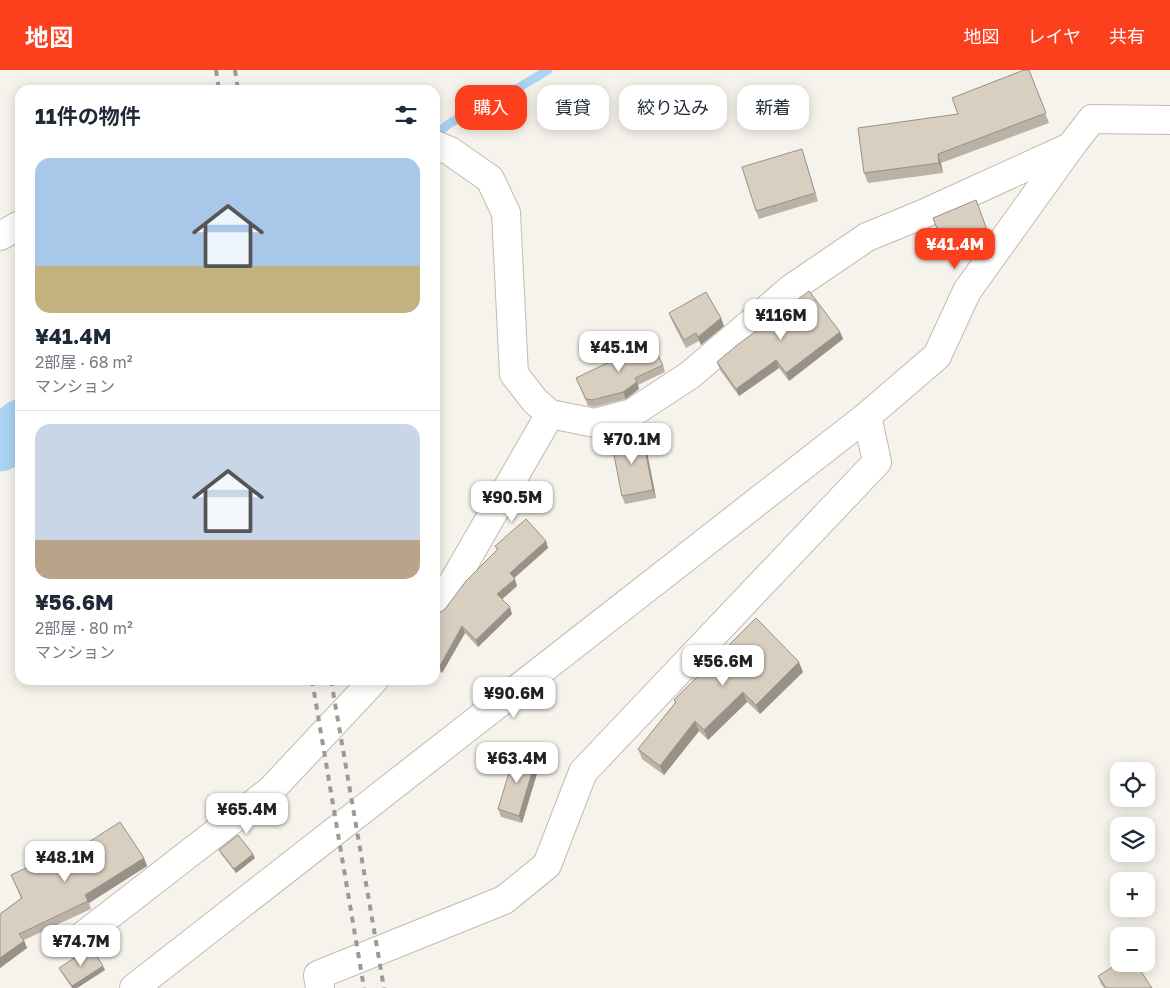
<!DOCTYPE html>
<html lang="ja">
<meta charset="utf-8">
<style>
body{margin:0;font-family:"Golos Text","Noto Sans JP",sans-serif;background:#f2f2f3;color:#1f2937;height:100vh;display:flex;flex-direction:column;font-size:19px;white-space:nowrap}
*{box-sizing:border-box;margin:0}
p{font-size:16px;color:#747a83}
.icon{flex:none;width:28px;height:28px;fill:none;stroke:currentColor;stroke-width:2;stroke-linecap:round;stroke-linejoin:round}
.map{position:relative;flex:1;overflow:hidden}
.panel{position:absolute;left:15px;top:15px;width:425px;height:600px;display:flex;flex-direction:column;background:#fff;border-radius:15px;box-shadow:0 2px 12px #0003}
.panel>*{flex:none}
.top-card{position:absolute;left:455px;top:15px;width:475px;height:45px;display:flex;gap:10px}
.tools{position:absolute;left:1110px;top:692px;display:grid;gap:10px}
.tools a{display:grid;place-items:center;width:45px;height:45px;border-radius:10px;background:#fff;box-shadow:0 2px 12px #0003;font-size:25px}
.price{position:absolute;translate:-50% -42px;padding:0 11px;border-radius:10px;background:#fff;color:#222;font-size:16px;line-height:32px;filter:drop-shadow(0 1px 2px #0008)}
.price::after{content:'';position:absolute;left:50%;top:30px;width:15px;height:11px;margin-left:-8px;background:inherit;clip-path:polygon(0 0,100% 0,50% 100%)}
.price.active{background:#fc3f1d;color:#fff}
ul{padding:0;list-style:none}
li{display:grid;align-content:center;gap:10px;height:265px;padding:0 20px}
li+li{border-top:1px solid #e0e1e3}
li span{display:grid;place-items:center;height:155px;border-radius:15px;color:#555}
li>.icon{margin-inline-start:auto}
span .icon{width:90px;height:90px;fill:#fffc;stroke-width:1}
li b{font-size:21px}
h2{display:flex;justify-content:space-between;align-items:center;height:60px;padding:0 20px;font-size:21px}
.pill{padding:0 18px;border-radius:15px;background:#fff;box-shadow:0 2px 12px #0003;font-size:18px;line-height:45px}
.pill.active{background:#fc3f1d;color:#fff}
header{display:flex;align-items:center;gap:30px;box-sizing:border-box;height:70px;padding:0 25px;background:#fc3f1d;color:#fff}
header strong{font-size:24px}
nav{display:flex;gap:28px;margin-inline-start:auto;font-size:18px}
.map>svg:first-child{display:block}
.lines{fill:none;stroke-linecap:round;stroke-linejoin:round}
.stream{stroke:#a9d4f2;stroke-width:9}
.river{stroke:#a9d4f2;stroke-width:51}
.minor-casing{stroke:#c2bbae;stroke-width:30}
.minor{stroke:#fff;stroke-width:28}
.rail{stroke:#9a9a9a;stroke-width:4;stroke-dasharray:6 6;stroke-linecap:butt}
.wall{fill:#bab2a6}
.shaded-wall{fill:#979187}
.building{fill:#d8cfc1;stroke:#979187}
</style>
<header>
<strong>地図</strong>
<nav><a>地図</a><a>レイヤ</a><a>共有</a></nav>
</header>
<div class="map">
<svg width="1170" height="918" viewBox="0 0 1170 918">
<rect width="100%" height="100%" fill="#f6f3ec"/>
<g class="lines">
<!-- stream -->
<path class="stream" d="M 435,65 L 450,53 L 518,18 L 548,0"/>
<!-- river -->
<path class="river" d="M 0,376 L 20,355"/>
<defs>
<g id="minor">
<path d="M 435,75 L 450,81 L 490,109 L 506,143 L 514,304 L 535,331 L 550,344 L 595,353 L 632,343 L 690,305 L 792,218 L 867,167 L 923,144 L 1070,77"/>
<path d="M 0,166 L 20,155"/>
<path d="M 435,536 L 454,511 L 550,344"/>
<path d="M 76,871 L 271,720 L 374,610"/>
<path d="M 134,918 L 867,346 L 937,286 L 967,221 L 1071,76 L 1092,49 L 1170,50"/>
<path d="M 320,918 L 318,905 L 504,830 L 547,795 L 583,702 L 877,392 L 867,346"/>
</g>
</defs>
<!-- minor casing -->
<use href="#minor" class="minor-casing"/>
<!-- minor -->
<use href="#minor" class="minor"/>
<!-- rail -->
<g class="rail">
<path d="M 216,0 L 219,20"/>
<path d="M 235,0 L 238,20"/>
<path d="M 312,610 L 364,918"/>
<path d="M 331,610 L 384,918"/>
</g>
</g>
<!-- wall -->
<g class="wall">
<path d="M 1029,0 L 1049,53 L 941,93 L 943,103 L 868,113 L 864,103 L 958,44 Z"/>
<path d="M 802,79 L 818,131 L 759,149 L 756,141 Z"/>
<path d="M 933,148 L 988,164 L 980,177 L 948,188 Z"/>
<path d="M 669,243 L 721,248 L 724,256 L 701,275 L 699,271 L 686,278 L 672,251 Z"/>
<path d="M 840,262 L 843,269 L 789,311 L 779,298 L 739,326 L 720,300 L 717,292 Z"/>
<path d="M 663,295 L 665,302 L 638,315 L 639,319 L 626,329 L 594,337 L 588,336 L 576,308 Z"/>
<path d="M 645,372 L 656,428 L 625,434 L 622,426 Z"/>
<path d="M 546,471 L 548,478 L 514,508 L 517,516 L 502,529 L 512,544 L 478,577 L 465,563 L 442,603 L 435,599 L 435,546 L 445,539 L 497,480 L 495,476 Z"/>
<path d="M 803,602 L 760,644 L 747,632 L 708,670 L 699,661 L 664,705 L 642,689 L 638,679 L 675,633 L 674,630 Z"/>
<path d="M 536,689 L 539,697 L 522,753 L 501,747 L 498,739 Z"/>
<path d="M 219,780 L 255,788 L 236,803 L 221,784 Z"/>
<path d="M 144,788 L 147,796 L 89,833 L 91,839 L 24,870 L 27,878 L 0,898 L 0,844 L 21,828 L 11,805 Z"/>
<path d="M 59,898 L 105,900 L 77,918 L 72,918 L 61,902 Z"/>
<path d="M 1098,906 L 1152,918 L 1104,918 L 1101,914 Z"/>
</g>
<!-- shaded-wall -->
<g class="shaded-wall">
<path d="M 938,84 L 941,93 L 943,103 L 939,93 Z"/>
<path d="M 986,157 L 988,164 L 980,177 L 977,169 Z"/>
<path d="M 721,248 L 724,256 L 701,275 L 698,267 Z"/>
<path d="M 840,262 L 843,269 L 789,311 L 786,303 Z"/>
<path d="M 776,290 L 779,298 L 739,326 L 736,319 Z"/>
<path d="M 637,312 L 639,319 L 626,329 L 623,322 Z"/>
<path d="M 642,364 L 645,372 L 656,428 L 653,420 Z"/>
<path d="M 546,471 L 548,478 L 512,510 L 510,503 Z"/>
<path d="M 515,509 L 517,516 L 500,531 L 497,524 Z"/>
<path d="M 510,537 L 512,544 L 478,577 L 476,570 Z"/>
<path d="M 462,556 L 465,563 L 442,603 L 440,596 Z"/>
<path d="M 799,592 L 803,602 L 760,644 L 756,635 Z"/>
<path d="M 743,622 L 747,632 L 708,670 L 704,660 Z"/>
<path d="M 695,651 L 699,661 L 664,705 L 660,696 Z"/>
<path d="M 536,689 L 539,697 L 522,753 L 519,746 Z"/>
<path d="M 253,784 L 255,788 L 236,803 L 234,799 Z"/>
<path d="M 144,788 L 147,796 L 89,833 L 85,825 Z"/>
<path d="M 24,871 L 27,878 L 0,898 L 0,888 Z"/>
<path d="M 103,896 L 105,900 L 77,918 L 72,918 L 72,916 Z"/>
</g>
<!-- building -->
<g class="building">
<path d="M 1024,0 L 1029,0 L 1046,43 L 938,84 L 939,93 L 864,103 L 858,58 L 958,44 L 952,28 Z"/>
<path d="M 802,79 L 815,123 L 756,141 L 742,97 Z"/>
<path d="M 976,130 L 986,157 L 977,169 L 945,180 L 933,148 Z"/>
<path d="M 809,221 L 840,262 L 786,303 L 776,290 L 736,319 L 717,292 L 736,276 Z"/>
<path d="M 706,222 L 721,248 L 698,267 L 696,263 L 684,270 L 669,243 Z"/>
<path d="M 651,272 L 663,295 L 635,308 L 637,312 L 623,322 L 592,330 L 586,329 L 576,308 Z"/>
<path d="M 642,364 L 653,420 L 622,426 L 611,370 Z"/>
<path d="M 526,449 L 546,471 L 510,503 L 515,509 L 497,524 L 510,537 L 476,570 L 462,556 L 440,596 L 435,594 L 435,546 L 436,544 L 439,543 L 445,539 L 466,511 L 498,479 L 495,476 Z"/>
<path d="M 756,548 L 799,592 L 756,635 L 743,622 L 704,660 L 695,651 L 660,696 L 638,679 L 676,632 L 674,630 Z"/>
<path d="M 515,683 L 536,689 L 519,746 L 498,739 Z"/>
<path d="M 120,752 L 144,788 L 85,825 L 88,831 L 19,864 L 24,871 L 0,888 L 0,844 L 22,828 L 11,805 L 64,780 L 67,786 Z"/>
<path d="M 238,765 L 253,784 L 234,799 L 219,780 Z"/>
<path d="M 91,877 L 103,896 L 72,916 L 59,898 Z"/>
<path d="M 1119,893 L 1119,894 L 1136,894 L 1152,918 L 1106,918 L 1098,906 Z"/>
</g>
</svg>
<div class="tools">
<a><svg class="icon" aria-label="locate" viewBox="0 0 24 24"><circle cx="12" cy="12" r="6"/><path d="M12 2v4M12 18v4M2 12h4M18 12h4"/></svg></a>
<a><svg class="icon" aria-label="layers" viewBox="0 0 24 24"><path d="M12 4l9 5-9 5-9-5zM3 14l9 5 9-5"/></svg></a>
<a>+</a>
<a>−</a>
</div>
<b class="price active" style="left:955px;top:200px">¥41.4M</b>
<b class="price" style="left:781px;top:271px">¥116M</b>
<b class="price" style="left:619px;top:303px">¥45.1M</b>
<b class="price" style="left:632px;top:395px">¥70.1M</b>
<b class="price" style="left:512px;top:453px">¥90.5M</b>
<b class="price" style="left:723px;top:617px">¥56.6M</b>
<b class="price" style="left:514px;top:649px">¥90.6M</b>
<b class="price" style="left:517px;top:714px">¥63.4M</b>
<b class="price" style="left:247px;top:765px">¥65.4M</b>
<b class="price" style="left:65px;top:813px">¥48.1M</b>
<b class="price" style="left:81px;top:897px">¥74.7M</b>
<div class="top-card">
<a class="pill active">購入</a>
<a class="pill">賃貸</a>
<a class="pill">絞り込み</a>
<a class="pill">新着</a>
</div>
<section class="panel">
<h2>11件の物件<svg class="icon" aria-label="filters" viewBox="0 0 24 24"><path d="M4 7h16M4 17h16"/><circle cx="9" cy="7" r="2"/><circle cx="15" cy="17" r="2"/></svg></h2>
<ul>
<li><span style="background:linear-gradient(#a9c7e8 70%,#c2b280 0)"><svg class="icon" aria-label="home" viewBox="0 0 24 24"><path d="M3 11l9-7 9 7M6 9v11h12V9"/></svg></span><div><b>¥41.4M</b><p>2部屋 · 68 m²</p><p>マンション</p></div></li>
<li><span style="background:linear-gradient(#c9d6e8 75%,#b9a48a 0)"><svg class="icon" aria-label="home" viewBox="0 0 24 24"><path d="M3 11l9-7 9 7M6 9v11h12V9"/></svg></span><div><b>¥56.6M</b><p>2部屋 · 80 m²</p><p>マンション</p></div></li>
</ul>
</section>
</div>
